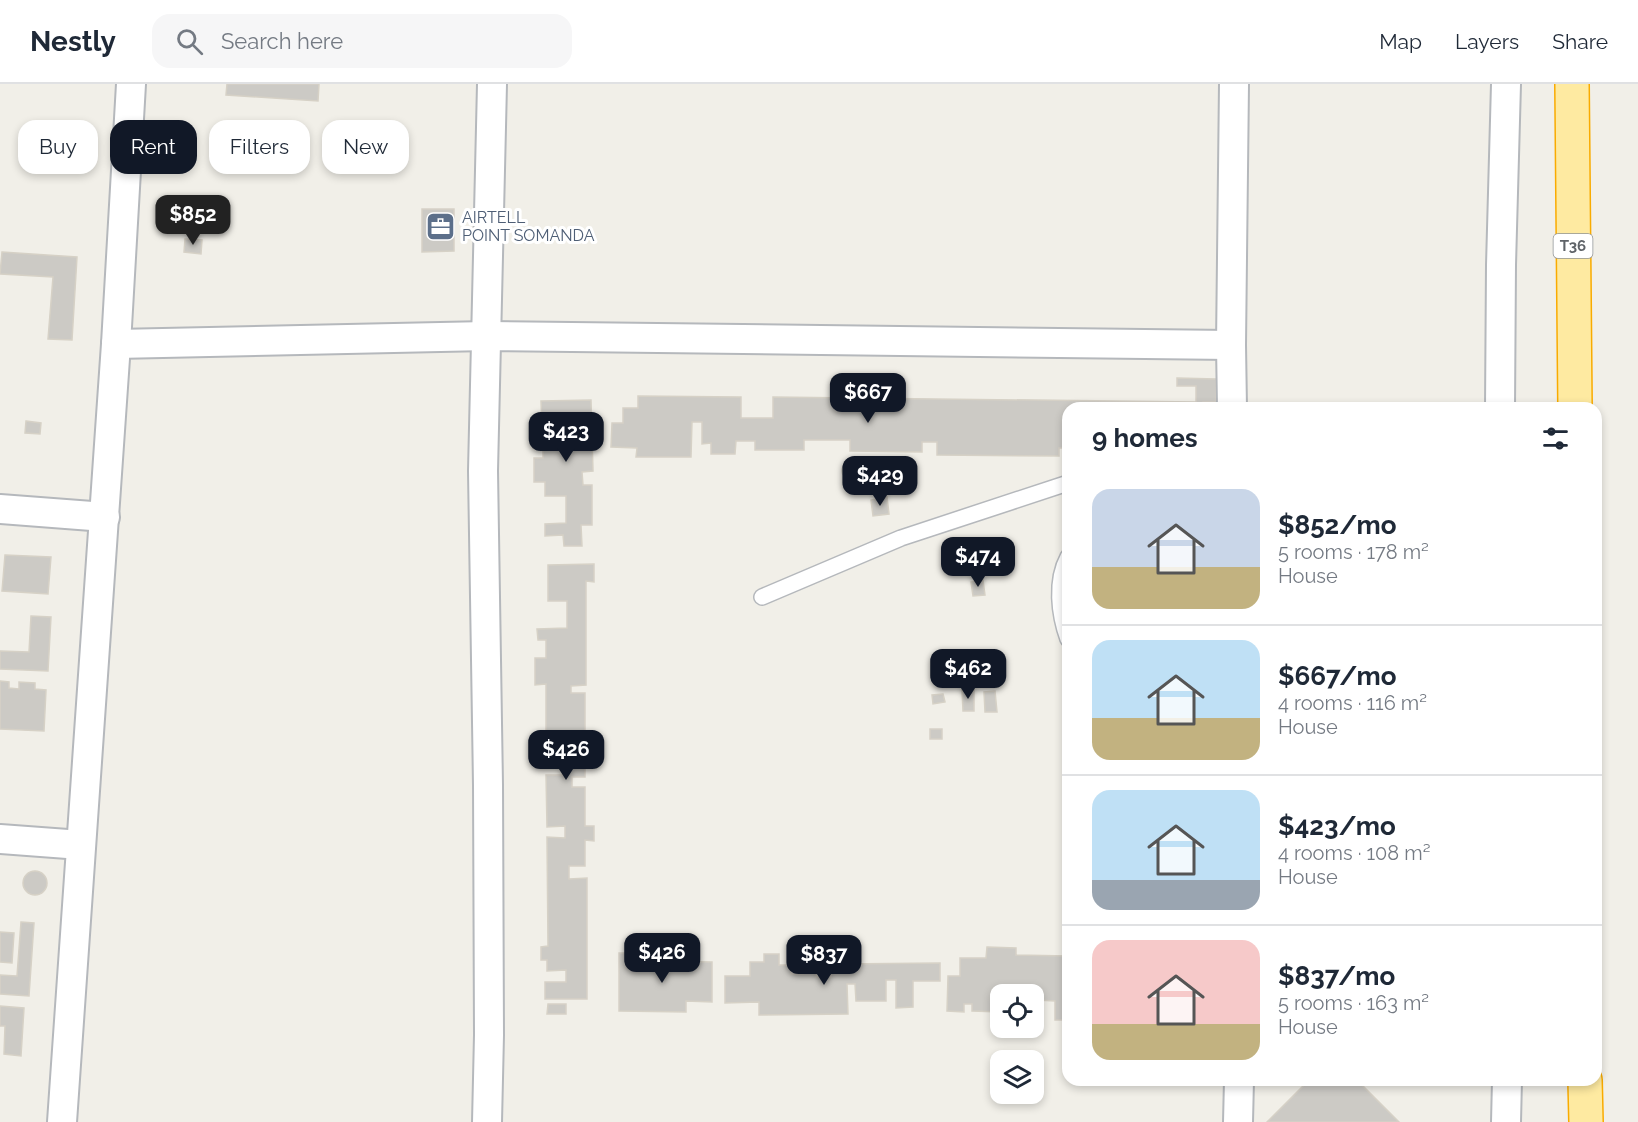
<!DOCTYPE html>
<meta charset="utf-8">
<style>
body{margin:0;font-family:Raleway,sans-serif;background:#f6f6f7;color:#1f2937;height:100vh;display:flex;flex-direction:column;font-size:22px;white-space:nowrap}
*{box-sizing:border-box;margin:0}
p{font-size:20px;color:#747a83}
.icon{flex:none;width:33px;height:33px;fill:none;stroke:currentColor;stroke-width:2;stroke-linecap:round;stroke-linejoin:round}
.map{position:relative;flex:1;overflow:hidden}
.panel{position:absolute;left:1062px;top:318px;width:540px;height:684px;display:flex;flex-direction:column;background:#fff;border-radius:18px;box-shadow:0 3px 9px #0003}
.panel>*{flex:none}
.top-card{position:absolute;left:18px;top:36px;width:570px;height:54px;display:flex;gap:12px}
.controls{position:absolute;left:990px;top:900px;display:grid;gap:12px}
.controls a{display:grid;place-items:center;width:54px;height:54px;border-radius:12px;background:#fff;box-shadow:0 3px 9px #0003;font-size:30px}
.price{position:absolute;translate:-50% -51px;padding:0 14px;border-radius:12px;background:#111827;color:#fff;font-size:20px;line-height:39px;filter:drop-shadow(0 2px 3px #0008)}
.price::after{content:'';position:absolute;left:50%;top:36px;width:18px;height:14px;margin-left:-9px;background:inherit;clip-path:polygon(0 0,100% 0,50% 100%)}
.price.selected{background:#222;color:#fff}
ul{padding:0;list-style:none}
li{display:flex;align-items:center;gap:18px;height:150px;padding:0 30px}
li+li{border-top:2px solid #e0e1e3}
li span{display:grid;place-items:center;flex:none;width:168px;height:120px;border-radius:18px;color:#555}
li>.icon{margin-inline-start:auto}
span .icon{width:72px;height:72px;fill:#fffc;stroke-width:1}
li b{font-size:26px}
h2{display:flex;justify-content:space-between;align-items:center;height:72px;padding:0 30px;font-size:26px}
.pill{padding:0 21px;border-radius:18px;background:#fff;box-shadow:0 3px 9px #0003;font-size:21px;line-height:54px}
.pill.selected{background:#111827;color:#fff}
header{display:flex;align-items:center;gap:36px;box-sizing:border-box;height:84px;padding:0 30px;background:#fff;border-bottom:2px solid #e0e1e3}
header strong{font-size:28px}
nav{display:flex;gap:33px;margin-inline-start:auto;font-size:21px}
.search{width:420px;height:54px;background:#f6f6f7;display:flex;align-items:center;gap:15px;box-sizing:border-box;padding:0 21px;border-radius:18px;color:#747a83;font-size:22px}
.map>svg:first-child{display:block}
.building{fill:#cccac5;stroke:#d6d1c6;stroke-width:1.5}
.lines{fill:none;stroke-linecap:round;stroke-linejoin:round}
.service-casing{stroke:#b5b8bc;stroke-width:18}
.minor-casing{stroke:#b5b8bc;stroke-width:32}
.trunk-casing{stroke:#f9ab00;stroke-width:36}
.service{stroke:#fff;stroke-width:15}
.minor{stroke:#fff;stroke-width:28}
.trunk{stroke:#feeaa1;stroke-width:33}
.labels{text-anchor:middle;stroke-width:6;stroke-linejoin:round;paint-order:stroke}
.shield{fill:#fff;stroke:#8f9295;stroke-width:1.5}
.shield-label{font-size:15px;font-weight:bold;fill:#5f6368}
.service-label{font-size:16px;fill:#4e5e75;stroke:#fff;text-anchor:start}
</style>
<header>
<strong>Nestly</strong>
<div class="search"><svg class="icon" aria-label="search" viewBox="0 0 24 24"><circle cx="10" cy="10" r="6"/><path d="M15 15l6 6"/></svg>Search here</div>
<nav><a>Map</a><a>Layers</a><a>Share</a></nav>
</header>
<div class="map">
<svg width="1638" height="1038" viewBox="0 0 1638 1038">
<rect width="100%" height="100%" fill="#f1efe8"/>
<!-- building -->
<g class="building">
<path d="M 227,0 L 319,0 L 318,17 L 226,11 Z"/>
<path d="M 422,125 L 454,125 L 454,167 L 422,168 Z"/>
<path d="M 185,155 L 202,156 L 201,170 L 184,168 Z"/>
<path d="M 2,168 L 77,173 L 72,256 L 48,255 L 53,193 L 0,190 Z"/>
<path d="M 1177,294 L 1216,295 L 1216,318 L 1203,318 L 1203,324 L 1068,324 L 1068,364 L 1059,364 L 1059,372 L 937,371 L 937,358 L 922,358 L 922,368 L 850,367 L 850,356 L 804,356 L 804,366 L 755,366 L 755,357 L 736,357 L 735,370 L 711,370 L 711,359 L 702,360 L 702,338 L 692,338 L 691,373 L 636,373 L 637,364 L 611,363 L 612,339 L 623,339 L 623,324 L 638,324 L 638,312 L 741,313 L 741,334 L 773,334 L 773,313 L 1196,318 L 1196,302 L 1177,302 Z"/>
<path d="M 591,316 L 593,387 L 582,388 L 583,401 L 592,401 L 592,441 L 581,441 L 582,462 L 564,462 L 563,451 L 545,452 L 545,440 L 566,439 L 566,412 L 545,412 L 545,398 L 534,398 L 534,374 L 543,374 L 543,364 L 533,364 L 532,343 L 542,343 L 541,317 Z"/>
<path d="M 26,337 L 41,339 L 40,350 L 25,349 Z"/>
<circle cx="867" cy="386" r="8"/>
<circle cx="850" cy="387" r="8"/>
<path d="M 887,413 L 889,430 L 873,432 L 871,416 Z"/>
<path d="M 5,471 L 51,473 L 48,510 L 2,507 Z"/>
<path d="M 594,480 L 594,498 L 586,497 L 586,601 L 571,602 L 571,609 L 585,609 L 585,693 L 572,693 L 572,703 L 585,703 L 585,742 L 594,742 L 594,757 L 585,756 L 585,782 L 569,782 L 569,795 L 587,794 L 587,915 L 545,915 L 545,898 L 566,898 L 566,886 L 547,887 L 547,876 L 541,876 L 541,863 L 548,862 L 547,753 L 565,754 L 565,742 L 547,743 L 546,691 L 564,691 L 564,677 L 546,677 L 546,600 L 535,601 L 535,574 L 546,574 L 546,556 L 538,556 L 537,545 L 567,544 L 567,517 L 548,517 L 548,481 Z"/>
<path d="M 983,496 L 985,511 L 973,512 L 971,498 Z"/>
<path d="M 31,532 L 51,533 L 48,587 L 0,585 L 0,567 L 29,568 Z"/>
<path d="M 0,597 L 9,598 L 9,604 L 19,605 L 19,598 L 35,599 L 35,605 L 46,606 L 44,647 L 0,645 Z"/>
<path d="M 962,606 L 974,606 L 974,627 L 963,627 Z"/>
<path d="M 995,607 L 997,628 L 985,628 L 984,608 Z"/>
<path d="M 943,610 L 945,618 L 933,620 L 932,611 Z"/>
<rect x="930" y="645" width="12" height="10"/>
<circle cx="35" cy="799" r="12"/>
<path d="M 21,838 L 34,839 L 29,912 L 0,910 L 0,891 L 17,892 Z"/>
<path d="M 0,848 L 14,849 L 12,879 L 0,878 Z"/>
<path d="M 987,863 L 1016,864 L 1016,871 L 1068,872 L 1068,922 L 1063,922 L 1063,936 L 1055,936 L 1055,917 L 1037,916 L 1037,929 L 1034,929 L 1034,910 L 1000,910 L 1000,928 L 972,927 L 972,920 L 964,920 L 964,928 L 947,927 L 948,892 L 960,892 L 960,874 L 986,874 Z"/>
<path d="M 619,869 L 650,869 L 650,877 L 712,878 L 712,918 L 686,917 L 686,928 L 619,927 Z"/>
<path d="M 764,870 L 779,870 L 779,881 L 791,881 L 791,890 L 803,890 L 803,874 L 816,874 L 816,893 L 831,893 L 831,875 L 839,875 L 839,880 L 940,879 L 940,897 L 913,897 L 913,923 L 896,924 L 896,896 L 886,896 L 886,917 L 856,917 L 855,900 L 847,900 L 848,930 L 759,931 L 759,918 L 725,919 L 725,892 L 750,892 L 750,878 L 764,878 Z"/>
<path d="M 548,920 L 566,920 L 566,930 L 547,930 Z"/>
<path d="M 0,922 L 24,924 L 21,972 L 4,970 L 5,942 L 0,942 Z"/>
<path d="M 1309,996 L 1357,996 L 1399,1038 L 1267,1038 Z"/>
</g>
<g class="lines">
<defs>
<g id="service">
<path d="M 1068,473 C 1055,497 1059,530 1068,555"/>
<path d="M 762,513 L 901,454 L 1068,399"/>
</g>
<g id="minor">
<path d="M 116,260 L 487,252 L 1231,261"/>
<path d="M 1232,324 L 1231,261 L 1234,0"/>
<path d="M 1500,324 L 1501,181 L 1506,0"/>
<path d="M 0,425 L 105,433"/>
<path d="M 0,755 L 81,761"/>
<path d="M 62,1038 L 116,260 L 131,0"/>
<path d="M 487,1038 L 489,951 L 488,701 L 483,387 L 492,0"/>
<path d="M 1238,1038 L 1239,996"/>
<path d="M 1506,1038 L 1507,996"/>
</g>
<g id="trunk">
<path d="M 1572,0 L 1575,324"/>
<path d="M 1585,996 L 1586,1038"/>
</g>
</defs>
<!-- service casing -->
<use href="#service" class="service-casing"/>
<!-- minor casing -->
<use href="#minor" class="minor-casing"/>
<!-- trunk casing -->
<use href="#trunk" class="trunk-casing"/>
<!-- service -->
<use href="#service" class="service"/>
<!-- minor -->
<use href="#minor" class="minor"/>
<!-- trunk -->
<use href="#trunk" class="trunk"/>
</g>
<!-- icons -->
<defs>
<symbol id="office-square" viewBox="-11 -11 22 22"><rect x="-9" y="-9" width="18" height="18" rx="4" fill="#5c6f8a" stroke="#fff"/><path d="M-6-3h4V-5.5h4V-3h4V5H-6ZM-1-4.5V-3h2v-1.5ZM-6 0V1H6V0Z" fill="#fff"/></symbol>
</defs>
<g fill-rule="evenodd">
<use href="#office-square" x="424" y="126" width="33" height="33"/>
</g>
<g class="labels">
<!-- shield labels -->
<rect class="shield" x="1553.5" y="150" width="39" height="24" rx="4.5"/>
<g class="shield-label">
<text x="1573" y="167">T36</text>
</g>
<!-- service labels -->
<g class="service-label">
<text x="462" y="139">AIRTELL<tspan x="462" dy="18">POINT SOMANDA</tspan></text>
</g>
</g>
</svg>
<div class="controls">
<a><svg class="icon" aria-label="locate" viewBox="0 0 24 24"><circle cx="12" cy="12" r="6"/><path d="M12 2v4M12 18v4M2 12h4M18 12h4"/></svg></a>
<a><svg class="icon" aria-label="layers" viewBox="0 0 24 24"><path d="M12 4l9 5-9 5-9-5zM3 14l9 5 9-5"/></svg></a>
</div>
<b class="price selected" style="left:193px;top:162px">$852</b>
<b class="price" style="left:868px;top:340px">$667</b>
<b class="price" style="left:566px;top:379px">$423</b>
<b class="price" style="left:880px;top:423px">$429</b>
<b class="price" style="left:978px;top:504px">$474</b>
<b class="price" style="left:968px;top:616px">$462</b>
<b class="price" style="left:566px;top:697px">$426</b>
<b class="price" style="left:662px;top:900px">$426</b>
<b class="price" style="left:824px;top:902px">$837</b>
<div class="top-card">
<a class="pill">Buy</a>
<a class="pill selected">Rent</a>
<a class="pill">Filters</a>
<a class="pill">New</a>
</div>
<section class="panel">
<h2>9 homes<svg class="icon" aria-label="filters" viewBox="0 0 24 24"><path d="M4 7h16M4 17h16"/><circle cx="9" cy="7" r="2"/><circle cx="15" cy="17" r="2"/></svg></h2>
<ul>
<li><span style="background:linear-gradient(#c9d6e8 65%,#c2b280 0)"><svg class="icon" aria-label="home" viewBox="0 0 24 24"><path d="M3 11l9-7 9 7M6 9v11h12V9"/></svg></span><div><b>$852/mo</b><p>5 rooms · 178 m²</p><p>House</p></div></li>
<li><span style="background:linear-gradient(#bfe0f5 65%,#c2b280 0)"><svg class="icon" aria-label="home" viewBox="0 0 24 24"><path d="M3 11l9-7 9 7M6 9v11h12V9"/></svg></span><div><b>$667/mo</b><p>4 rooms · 116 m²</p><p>House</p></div></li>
<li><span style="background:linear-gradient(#bfe0f5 75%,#9aa5b1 0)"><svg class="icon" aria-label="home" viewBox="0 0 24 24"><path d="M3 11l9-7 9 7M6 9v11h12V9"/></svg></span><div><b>$423/mo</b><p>4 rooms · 108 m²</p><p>House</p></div></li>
<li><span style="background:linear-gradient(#f6c9c9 70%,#c2b280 0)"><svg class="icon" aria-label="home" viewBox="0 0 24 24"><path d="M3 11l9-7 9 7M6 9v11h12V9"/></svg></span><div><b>$837/mo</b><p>5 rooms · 163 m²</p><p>House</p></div></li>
</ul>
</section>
</div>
